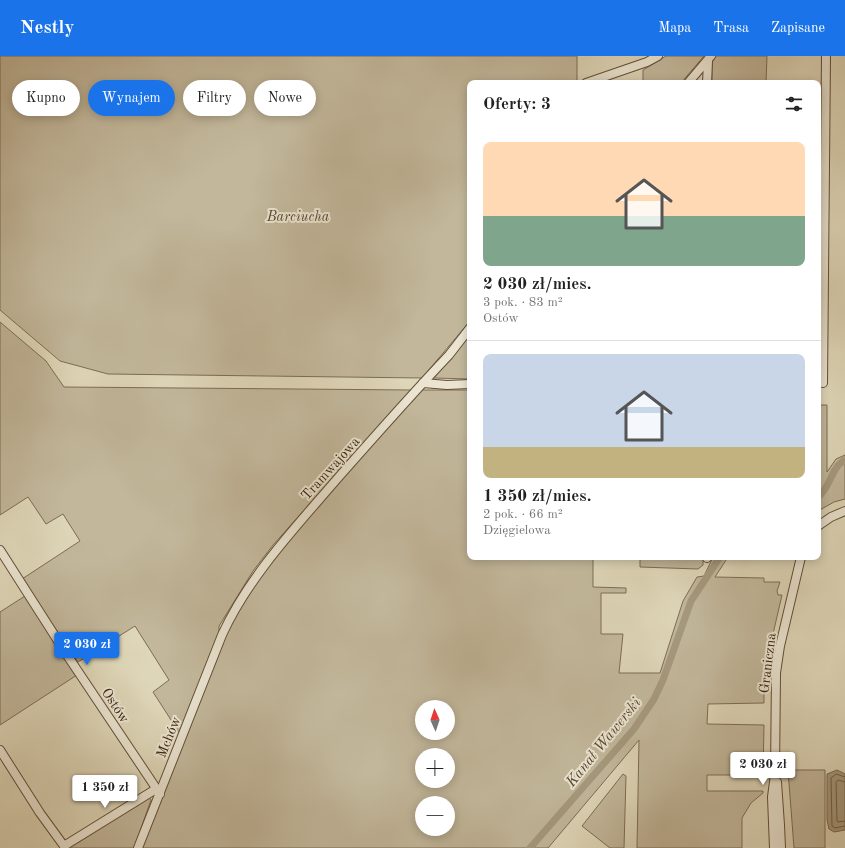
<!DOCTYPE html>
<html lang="pl">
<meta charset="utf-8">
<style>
body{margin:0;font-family:"Old Standard TT",serif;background:#f6f6f6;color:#222;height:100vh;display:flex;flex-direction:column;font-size:15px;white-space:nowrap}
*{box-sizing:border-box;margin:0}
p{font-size:13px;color:#767676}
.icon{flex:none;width:22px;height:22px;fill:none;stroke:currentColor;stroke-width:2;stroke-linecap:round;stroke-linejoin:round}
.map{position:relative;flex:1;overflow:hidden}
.drawer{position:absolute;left:467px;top:24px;width:354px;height:480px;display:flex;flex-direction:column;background:#fff;border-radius:8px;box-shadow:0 2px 10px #0003}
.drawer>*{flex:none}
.guide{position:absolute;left:12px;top:24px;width:380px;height:36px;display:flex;gap:8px}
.needle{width:26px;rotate:357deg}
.fabs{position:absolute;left:415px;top:644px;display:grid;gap:8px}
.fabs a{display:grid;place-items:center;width:40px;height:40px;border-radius:50%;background:#fff;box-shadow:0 2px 10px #0003;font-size:20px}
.price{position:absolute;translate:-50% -34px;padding:0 9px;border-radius:4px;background:#fff;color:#222;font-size:13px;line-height:26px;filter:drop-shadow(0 1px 2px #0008)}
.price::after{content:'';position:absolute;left:50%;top:24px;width:12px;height:9px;margin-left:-6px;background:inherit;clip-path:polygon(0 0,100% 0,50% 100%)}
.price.current{background:#1a73e8;color:#fff}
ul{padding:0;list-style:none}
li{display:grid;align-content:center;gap:8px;height:212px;padding:0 16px}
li+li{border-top:1px solid #e0e0e0}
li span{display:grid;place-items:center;height:124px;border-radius:8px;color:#555}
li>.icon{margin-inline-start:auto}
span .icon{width:72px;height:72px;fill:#fffc;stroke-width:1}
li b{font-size:17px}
h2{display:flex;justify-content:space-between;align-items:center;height:48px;padding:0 16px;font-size:17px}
.pill{padding:0 14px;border-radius:18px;background:#fff;box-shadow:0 2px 10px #0003;font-size:14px;line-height:36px}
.pill.current{background:#1a73e8;color:#fff}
header{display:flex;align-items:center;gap:24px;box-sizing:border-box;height:56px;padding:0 20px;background:#1a73e8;color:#fff}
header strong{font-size:19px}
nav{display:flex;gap:22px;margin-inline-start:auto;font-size:14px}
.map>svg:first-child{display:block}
.green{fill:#c2b79b;stroke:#7e6c54;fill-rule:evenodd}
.water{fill:#a6997e;stroke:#7a6950}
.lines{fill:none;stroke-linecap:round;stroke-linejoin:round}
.shore{stroke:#705e45;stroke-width:1}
.canal{stroke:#a6997e;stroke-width:7}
.minor-casing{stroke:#624f37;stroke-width:10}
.minor{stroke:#eae4d1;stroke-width:8}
.labels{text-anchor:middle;stroke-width:4;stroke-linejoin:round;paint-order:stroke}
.park-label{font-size:14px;font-style:italic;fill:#5b4730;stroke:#eae4d1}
.street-label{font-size:14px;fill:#39220c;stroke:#eae4d1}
.water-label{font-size:15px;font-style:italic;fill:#5a462e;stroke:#eae4d1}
</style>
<header>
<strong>Nestly</strong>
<nav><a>Mapa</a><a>Trasa</a><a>Zapisane</a></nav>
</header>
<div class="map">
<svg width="845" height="792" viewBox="0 0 845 792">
<rect width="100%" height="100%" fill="#ded6b8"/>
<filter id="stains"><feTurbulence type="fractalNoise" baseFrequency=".005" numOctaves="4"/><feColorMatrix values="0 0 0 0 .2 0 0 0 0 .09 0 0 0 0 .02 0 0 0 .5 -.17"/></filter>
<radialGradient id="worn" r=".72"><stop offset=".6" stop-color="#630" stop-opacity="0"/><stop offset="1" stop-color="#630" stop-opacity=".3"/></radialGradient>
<!-- green -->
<g class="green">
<path d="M 0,0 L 577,0 L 577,26 L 470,27 L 470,265 L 422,322 L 108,318 L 60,305 L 0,254 Z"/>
<path d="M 666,0 L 704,0 L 681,27 L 643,27 L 643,14 Z"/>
<path d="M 716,0 L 767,0 L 766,27 L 712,27 L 712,6 Z"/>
<path d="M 818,48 L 821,48 L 819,349 L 827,349 L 827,416 L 836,403 L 845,399 L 845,443 L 834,446 L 818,455 Z"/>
<path d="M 0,266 L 46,305 L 64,331 L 411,334 L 273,489 L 253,515 L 219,570 L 219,580 L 180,678 L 153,636 L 169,624 L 135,570 L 78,606 L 22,523 L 80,485 L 63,458 L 46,468 L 28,441 L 0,459 Z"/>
<path d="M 470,277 L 470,323 L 434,322 Z"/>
<path d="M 421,334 L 470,334 L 470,501 L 601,501 L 601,502 L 593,503 L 593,531 L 626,532 L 626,537 L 601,537 L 601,578 L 623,578 L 619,617 L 660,617 L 683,545 L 697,521 L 704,520 L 713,501 L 728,501 L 715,521 L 764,522 L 764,526 L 780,526 L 777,535 L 778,539 L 782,539 L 764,617 L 764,647 L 708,648 L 707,668 L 764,669 L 763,719 L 707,719 L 707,735 L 763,735 L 763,737 L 751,747 L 742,762 L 742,792 L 637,792 L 639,684 L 548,792 L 142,792 L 223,588 L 225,577 L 264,514 L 296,475 ZM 422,651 L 448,651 L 448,677 L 422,677 ZM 422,699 L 448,699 L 448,725 L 422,725 ZM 422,747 L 448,747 L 448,773 L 422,773 Z"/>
<path d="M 640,501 L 703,501 L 703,509 L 698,513 L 640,511 Z"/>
<path d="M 25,540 L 77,619 L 0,669 L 0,556 Z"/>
<path d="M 788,714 L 825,714 L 825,792 L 794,792 Z"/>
<path d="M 623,718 L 626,720 L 624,792 L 610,792 L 582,770 Z"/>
<path d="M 149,741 L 151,744 L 134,792 L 66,792 Z"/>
</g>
<!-- water -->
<path class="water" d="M 837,714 L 845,718 L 845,774 L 834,776 L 829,773 L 827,764 L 827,718 Z"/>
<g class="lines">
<!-- shore -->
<g class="shore">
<path d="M 845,721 L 836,718 L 831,722 L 832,770 L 835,772 L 845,770"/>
<path d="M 845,726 L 838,724 L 836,726 L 837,765 L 838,766 L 845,765"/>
</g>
<!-- canal -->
<g class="canal">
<path d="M 818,441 C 831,431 831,411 845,404"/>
<path d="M 530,792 L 634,673 L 654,643 L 663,624 L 691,545 L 720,501"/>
</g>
<defs>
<g id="minor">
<path d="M 586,27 L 647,6 L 658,0"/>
<path d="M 688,27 L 711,0"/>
<path d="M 707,27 L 708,5"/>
<path d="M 423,327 L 447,329 L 470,328"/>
<path d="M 823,327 L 826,0"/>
<path d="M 818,470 L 831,461 L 845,455"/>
<path d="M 0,494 L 67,599 L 160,738"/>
<path d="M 707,501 L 707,502"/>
<path d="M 0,694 L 40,757 L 64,790 L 156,733"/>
<path d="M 777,726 L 780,769 L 781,792"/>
<path d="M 138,792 L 222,579 C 249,520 295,472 337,423 C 374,381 411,339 449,299 L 470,272"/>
<path d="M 774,792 L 772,741 L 775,718 L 776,617 L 780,590 L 801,501"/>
</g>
</defs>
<!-- minor casing -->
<use href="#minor" class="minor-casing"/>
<!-- minor -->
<use href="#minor" class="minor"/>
</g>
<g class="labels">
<!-- park labels -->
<g class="park-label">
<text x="298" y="165">Barciucha</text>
</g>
<!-- street labels -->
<g class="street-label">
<text transform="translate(330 412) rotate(-48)" y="5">Tramwajowa</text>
<text transform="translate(767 607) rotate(-83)" y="5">Graniczna</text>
<text transform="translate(116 649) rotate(57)" y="5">Ostów</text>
<text transform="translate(168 681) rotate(-68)" y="5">Mchów</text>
</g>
<!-- water labels -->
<g class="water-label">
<text transform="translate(603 686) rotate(-51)" y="5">Kanał Wawerski</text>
</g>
</g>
<rect width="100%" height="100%" filter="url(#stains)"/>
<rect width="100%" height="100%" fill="url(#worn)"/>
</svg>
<div class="fabs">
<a><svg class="needle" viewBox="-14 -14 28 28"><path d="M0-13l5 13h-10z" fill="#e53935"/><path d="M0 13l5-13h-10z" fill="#767676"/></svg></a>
<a>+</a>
<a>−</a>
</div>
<b class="price current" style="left:87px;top:610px">2 030 zł</b>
<b class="price" style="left:763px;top:730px">2 030 zł</b>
<b class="price" style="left:105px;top:753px">1 350 zł</b>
<div class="guide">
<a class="pill">Kupno</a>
<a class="pill current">Wynajem</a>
<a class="pill">Filtry</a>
<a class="pill">Nowe</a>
</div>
<section class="drawer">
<h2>Oferty: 3<svg class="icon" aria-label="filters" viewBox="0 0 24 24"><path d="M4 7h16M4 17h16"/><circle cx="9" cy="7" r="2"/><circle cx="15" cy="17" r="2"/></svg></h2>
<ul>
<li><span style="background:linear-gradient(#ffd9b3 60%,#7fa58c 0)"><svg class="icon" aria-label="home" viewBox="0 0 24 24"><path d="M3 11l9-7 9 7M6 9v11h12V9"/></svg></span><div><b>2 030 zł/mies.</b><p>3 pok. · 83 m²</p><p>Ostów</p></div></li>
<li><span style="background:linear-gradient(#c9d6e8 75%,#c2b280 0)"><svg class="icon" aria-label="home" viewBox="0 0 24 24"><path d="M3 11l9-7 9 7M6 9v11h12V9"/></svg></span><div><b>1 350 zł/mies.</b><p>2 pok. · 66 m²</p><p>Dzięgielowa</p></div></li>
</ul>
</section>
</div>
